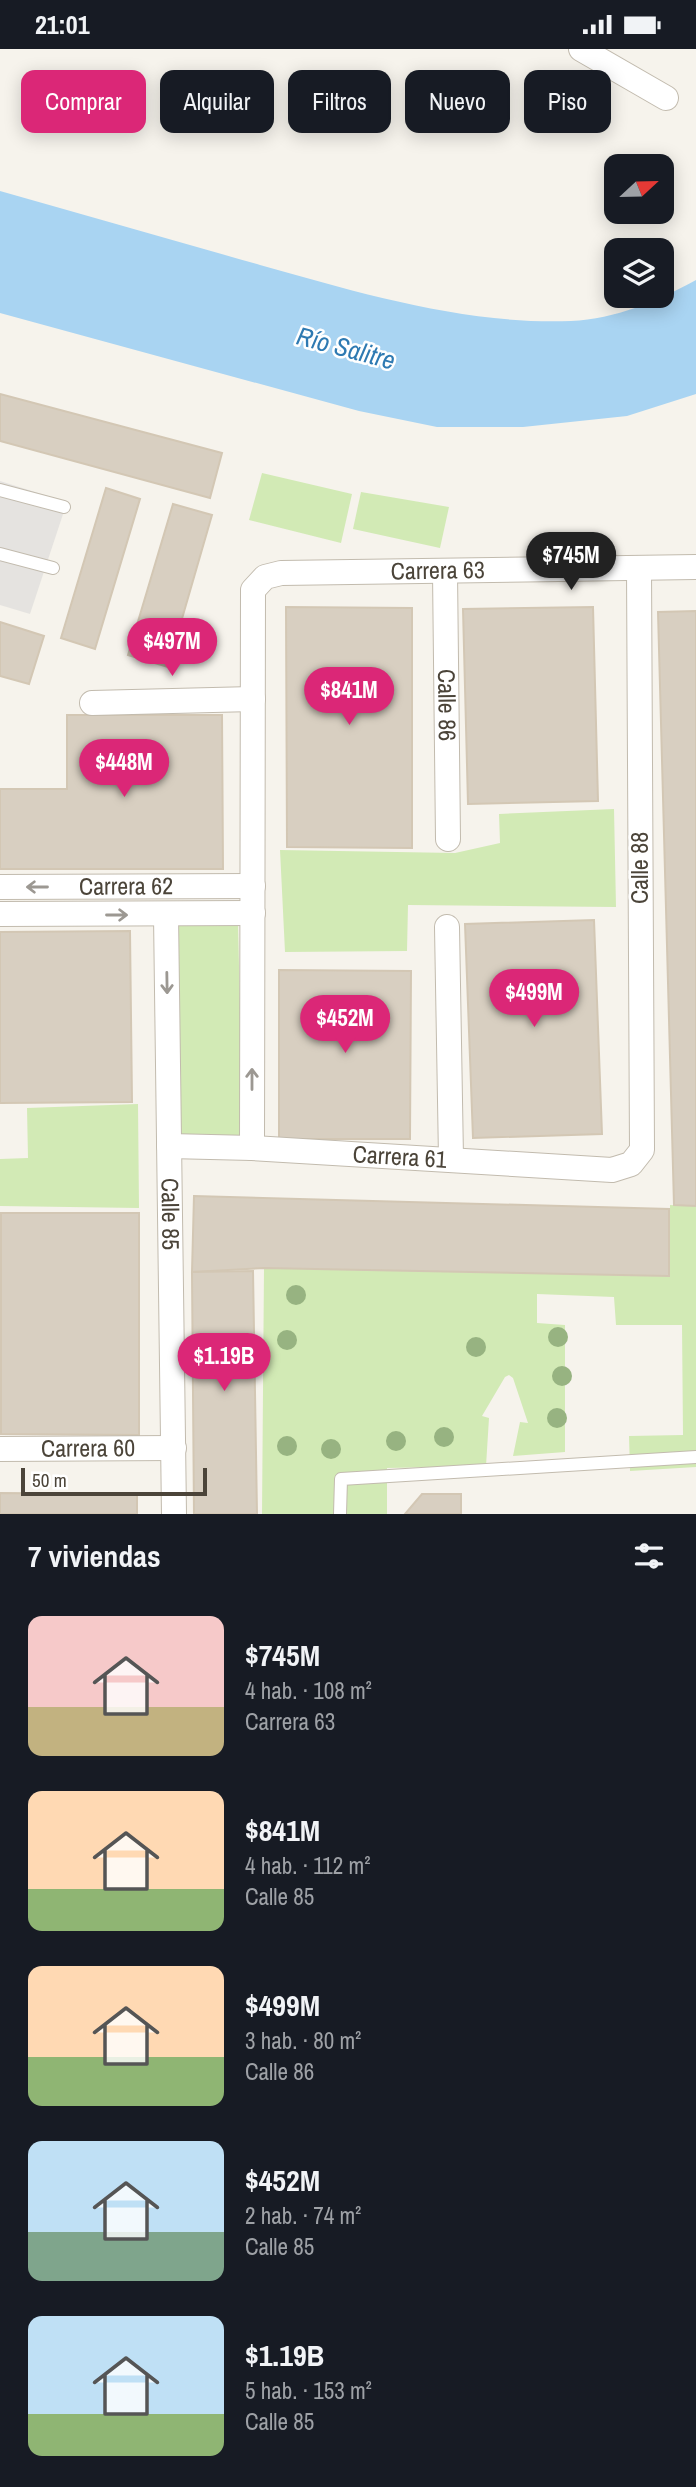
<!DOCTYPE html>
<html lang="es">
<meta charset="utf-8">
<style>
body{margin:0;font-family:"Archivo Narrow",sans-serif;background:#20242c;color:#f1f3f6;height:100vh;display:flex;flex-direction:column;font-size:26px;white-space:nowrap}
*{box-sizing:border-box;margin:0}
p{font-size:23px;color:#9ea1a6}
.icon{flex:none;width:38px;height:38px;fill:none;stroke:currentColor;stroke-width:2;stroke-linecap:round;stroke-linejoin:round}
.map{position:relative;height:1465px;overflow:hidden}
.drawer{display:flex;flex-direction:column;background:#171b24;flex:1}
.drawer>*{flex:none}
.hud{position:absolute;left:21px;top:21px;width:654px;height:63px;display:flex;gap:14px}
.needle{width:46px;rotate:68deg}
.tools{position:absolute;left:604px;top:105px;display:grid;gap:14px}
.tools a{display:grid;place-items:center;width:70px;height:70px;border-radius:14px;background:#171b24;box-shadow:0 4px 18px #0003;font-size:35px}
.scale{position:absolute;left:21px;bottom:18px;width:186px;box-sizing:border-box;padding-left:7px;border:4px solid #4b4439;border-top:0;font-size:19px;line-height:24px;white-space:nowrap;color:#4b4439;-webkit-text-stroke:5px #fff;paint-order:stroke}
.price{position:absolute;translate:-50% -60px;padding:0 16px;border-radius:24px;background:#db2777;color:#fff;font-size:23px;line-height:46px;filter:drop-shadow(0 2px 4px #0008)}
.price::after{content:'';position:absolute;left:50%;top:42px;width:21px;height:16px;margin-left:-10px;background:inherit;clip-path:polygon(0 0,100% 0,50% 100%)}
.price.on{background:#222;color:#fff}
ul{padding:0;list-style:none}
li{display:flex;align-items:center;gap:21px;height:175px;padding:0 28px}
li span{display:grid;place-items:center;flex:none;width:196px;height:140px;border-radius:14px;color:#555}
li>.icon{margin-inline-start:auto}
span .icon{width:84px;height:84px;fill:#fffc;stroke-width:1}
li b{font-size:30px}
h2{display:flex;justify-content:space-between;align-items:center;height:84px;padding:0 28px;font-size:30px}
.tag{padding:0 24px;border-radius:14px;background:#171b24;box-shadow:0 4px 18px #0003;font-size:24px;line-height:63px}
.tag.on{background:#db2777;color:#fff}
.status{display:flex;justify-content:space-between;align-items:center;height:49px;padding:0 35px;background:#171b24;direction:ltr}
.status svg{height:19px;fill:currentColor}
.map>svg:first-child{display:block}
.green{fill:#d2eab5}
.parking{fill:#e5e3e0}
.water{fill:#a9d4f2}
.building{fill:#d8cfc1;stroke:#d3c7b4;stroke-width:2}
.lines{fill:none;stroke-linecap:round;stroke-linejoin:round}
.lane-casing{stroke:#c2bbae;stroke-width:14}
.street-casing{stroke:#c2bbae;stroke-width:26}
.lane{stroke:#fff;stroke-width:12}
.street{stroke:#fff;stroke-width:24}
.tree{fill:#97b381}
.oneway{stroke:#9c9892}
.labels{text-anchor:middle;stroke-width:5;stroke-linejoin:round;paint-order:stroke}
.street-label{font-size:24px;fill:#4b4439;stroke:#fff}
.water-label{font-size:26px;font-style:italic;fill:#2e7ab2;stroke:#fff}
</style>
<div class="status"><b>21:01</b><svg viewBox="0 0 49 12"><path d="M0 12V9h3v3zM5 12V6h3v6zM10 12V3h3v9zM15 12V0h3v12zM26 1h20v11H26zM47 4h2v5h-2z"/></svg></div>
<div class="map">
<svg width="696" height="1465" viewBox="0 0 696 1465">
<rect width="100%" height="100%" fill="#f6f3ec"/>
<!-- green -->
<g class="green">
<path d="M 262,424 L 352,445 L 341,494 L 249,471 Z"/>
<path d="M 361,443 L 449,458 L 440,499 L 353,480 Z"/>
<path d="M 614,760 L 616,858 L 408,856 L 407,902 L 285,903 L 280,801 L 455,804 L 500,794 L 499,765 Z"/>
<path d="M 238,874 L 243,1086 L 181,1086 L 175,876 Z"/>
<path d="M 138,1055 L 139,1159 L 0,1157 L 0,1110 L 28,1109 L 27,1059 Z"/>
<path d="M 670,1156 L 696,1157 L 696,1418 L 630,1422 L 629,1387 L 683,1386 L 682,1276 L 616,1276 L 614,1248 L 537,1245 L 537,1274 L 565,1276 L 565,1403 L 513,1407 L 520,1373 L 528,1374 L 513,1329 L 509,1326 L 505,1328 L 482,1367 L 489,1369 L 486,1417 L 387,1419 L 387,1465 L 262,1465 L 264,1219 L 669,1227 Z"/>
</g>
<!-- parking -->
<path class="parking" d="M 0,432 L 67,453 L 30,565 L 0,556 Z"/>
<!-- water -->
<path class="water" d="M 0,142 C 87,167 173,191 260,216 C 360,244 466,276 571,272 C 616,270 657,252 696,231 L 696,345 L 627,367 L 523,378 L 437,378 L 359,362 L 0,264 Z"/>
<!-- building -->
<g class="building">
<path d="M 0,345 L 222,404 L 210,449 L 0,392 Z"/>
<path d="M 106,439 L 140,450 L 95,600 L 61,589 Z"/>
<path d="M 173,455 L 212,466 L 168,618 L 128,606 Z"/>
<path d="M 286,558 L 412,559 L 412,799 L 287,798 Z"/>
<path d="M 593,558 L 598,752 L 468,755 L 463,560 Z"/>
<path d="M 696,562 L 696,1157 L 674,1156 L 658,563 Z"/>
<path d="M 0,573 L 44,587 L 29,635 L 0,627 Z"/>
<path d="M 67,666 L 222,666 L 223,820 L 0,820 L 0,740 L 67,740 Z"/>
<path d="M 594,871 L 602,1085 L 473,1089 L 465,875 Z"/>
<path d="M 130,882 L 132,1053 L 0,1054 L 0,883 Z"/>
<path d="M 279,921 L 411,922 L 410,1090 L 279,1090 Z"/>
<path d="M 194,1147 L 669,1160 L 669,1227 L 264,1219 L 192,1223 Z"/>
<path d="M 1,1164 L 139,1164 L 139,1386 L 1,1385 Z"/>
<path d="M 253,1222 L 257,1465 L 194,1465 L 192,1223 Z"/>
<path d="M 0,1444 L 137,1445 L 137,1465 L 0,1465 Z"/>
<path d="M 422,1445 L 461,1445 L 461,1465 L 405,1465 Z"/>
</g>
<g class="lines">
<defs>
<g id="lane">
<path d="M 0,441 L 64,458"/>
<path d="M 0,505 L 53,519"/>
<path d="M 340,1465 L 341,1430 L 696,1408"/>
</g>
<g id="street">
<path d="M 581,0 L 666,49"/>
<path id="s1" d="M 445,523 L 448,790"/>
<path d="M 92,654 L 253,650"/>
<path id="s2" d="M 0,838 L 253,837"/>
<path d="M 0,865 L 253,864"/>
<path id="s3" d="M 166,866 L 174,1465"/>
<path d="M 447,878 L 451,1109"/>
<path id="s4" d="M 169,1097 L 252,1099 L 612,1121 L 631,1115 L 642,1101 L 639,519"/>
<path id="s5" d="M 252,1099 L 253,541 L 265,528 L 281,524 L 696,518"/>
<path id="s6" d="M 0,1400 L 174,1399"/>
</g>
</defs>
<!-- lane casing -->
<use href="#lane" class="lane-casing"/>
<!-- street casing -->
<use href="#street" class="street-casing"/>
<!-- lane -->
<use href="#lane" class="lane"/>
<!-- street -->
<use href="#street" class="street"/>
</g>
<!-- trees -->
<g class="tree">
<circle cx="296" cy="1246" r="10"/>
<circle cx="558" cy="1288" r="10"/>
<circle cx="287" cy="1291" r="10"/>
<circle cx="476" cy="1298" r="10"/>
<circle cx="562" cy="1327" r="10"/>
<circle cx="557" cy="1369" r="10"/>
<circle cx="444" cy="1388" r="10"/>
<circle cx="396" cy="1392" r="10"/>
<circle cx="287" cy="1397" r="10"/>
<circle cx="331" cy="1400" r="10"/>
</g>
<!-- one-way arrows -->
<defs><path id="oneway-shaft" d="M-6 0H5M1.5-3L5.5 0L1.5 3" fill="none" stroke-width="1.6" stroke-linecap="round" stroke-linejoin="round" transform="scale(1.75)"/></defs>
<g class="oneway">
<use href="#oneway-shaft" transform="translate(37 838) rotate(180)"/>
<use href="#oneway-shaft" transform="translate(117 866)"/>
<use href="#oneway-shaft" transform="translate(167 934) rotate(89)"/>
<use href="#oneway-shaft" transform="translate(252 1030) rotate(-90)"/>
</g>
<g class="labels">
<!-- street labels -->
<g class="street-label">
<text dy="8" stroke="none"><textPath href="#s5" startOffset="749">Carrera 63</textPath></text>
<text dy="8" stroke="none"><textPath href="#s1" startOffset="133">Calle 86</textPath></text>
<text transform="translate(640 819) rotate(-90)" y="8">Calle 88</text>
<text dy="8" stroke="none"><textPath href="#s2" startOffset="126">Carrera 62</textPath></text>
<text dy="8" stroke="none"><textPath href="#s4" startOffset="231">Carrera 61</textPath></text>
<text dy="8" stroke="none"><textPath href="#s3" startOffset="299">Calle 85</textPath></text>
<text dy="8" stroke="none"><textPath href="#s6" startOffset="88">Carrera 60</textPath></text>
</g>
<!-- water labels -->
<g class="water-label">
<text transform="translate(346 299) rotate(15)" y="9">Río Salitre</text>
</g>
</g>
</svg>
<div class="tools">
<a><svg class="needle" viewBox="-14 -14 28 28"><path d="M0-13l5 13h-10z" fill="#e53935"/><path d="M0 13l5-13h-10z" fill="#9ea1a6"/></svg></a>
<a><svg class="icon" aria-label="layers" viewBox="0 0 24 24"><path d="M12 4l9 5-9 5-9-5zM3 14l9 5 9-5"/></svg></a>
</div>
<div class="scale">50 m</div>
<b class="price on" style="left:571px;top:543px">$745M</b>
<b class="price" style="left:172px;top:629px">$497M</b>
<b class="price" style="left:349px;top:678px">$841M</b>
<b class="price" style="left:124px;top:750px">$448M</b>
<b class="price" style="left:534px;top:980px">$499M</b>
<b class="price" style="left:345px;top:1006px">$452M</b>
<b class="price" style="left:224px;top:1344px">$1.19B</b>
<div class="hud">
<a class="tag on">Comprar</a>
<a class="tag">Alquilar</a>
<a class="tag">Filtros</a>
<a class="tag">Nuevo</a>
<a class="tag">Piso</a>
</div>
</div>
<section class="drawer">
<h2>7 viviendas<svg class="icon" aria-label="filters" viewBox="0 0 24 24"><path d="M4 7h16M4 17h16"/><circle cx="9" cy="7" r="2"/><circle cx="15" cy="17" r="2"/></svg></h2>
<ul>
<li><span style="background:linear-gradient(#f6c9c9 65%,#c2b280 0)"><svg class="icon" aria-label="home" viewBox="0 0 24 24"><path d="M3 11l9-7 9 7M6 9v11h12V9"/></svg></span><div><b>$745M</b><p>4 hab. · 108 m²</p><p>Carrera 63</p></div></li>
<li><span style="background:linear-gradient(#ffd9b3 70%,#8fb573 0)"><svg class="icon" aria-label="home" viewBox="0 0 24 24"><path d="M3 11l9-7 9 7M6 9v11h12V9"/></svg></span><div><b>$841M</b><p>4 hab. · 112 m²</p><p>Calle 85</p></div></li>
<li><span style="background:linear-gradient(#ffd9b3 65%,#8fb573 0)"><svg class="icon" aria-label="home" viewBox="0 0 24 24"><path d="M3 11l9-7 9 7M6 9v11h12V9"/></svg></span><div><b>$499M</b><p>3 hab. · 80 m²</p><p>Calle 86</p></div></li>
<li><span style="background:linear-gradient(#bfe0f5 65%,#7fa58c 0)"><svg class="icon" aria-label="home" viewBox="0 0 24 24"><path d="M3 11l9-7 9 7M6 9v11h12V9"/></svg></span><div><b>$452M</b><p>2 hab. · 74 m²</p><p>Calle 85</p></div></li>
<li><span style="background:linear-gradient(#bfe0f5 70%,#8fb573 0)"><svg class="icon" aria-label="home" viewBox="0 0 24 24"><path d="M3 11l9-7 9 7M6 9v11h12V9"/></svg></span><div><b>$1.19B</b><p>5 hab. · 153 m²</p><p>Calle 85</p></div></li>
</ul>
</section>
